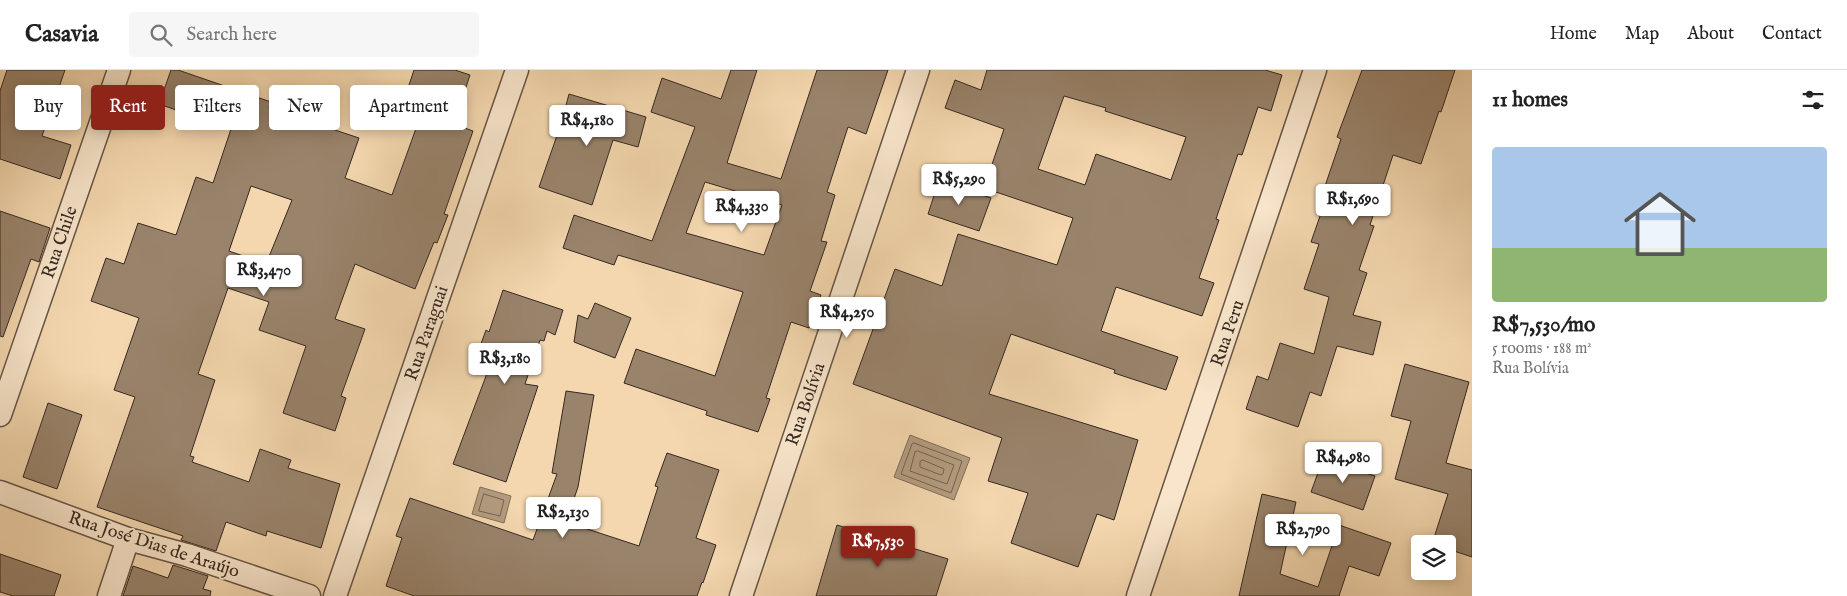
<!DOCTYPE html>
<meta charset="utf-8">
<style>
body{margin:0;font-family:"IM FELL English",serif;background:#f6f6f6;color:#222;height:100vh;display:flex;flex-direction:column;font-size:19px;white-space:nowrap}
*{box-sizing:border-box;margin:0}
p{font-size:16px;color:#767676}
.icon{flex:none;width:28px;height:28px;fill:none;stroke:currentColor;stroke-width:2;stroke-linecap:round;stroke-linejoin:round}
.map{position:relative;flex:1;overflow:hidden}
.sheet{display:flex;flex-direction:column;background:#fff;width:375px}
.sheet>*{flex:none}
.banner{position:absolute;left:15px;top:15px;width:475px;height:45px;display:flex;gap:10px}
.tools{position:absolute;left:1411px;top:465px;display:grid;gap:10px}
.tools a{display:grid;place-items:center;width:45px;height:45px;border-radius:5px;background:#fff;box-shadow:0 2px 12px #0003;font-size:25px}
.price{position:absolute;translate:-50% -42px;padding:0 11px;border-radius:5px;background:#fff;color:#222;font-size:16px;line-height:32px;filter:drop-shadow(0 1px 2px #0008)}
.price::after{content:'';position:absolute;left:50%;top:30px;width:15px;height:11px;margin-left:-8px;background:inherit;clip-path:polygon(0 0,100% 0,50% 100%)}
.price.on{background:#8f2418;color:#fff}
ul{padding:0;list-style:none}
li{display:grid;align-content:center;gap:10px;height:265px;padding:0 20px}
li span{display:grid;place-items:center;height:155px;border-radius:5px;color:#555}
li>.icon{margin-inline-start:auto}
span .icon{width:90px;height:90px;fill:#fffc;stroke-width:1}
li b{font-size:21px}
h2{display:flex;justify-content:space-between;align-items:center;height:60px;padding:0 20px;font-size:21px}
.pill{padding:0 18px;border-radius:5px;background:#fff;box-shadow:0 2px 12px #0003;font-size:18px;line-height:45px}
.pill.on{background:#8f2418;color:#fff}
header{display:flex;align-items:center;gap:30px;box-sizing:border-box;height:70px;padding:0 25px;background:#fff;border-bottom:1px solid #e0e0e0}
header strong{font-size:24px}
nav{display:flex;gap:28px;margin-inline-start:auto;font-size:18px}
.search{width:350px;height:45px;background:#f6f6f6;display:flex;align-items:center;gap:12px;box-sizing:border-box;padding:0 18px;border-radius:5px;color:#767676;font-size:19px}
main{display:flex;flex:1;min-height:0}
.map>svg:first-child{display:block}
.water{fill:#b39c7f;stroke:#816e59}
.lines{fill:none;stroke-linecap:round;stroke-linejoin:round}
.shore{stroke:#746250;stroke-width:1}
.building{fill:#99836b;stroke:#362921;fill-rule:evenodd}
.minor-casing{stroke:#665444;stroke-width:25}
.minor{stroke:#f8e5cb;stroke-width:22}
.labels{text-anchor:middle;stroke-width:4;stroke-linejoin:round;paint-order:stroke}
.street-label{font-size:18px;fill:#362921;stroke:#f8e5cb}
</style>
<header>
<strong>Casavia</strong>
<div class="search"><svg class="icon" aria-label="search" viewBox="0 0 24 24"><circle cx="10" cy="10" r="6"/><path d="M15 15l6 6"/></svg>Search here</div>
<nav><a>Home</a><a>Map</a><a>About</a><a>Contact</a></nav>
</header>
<main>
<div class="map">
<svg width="1472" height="526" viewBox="0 0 1472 526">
<rect width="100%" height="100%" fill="#f4d7af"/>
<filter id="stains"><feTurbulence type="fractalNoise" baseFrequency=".004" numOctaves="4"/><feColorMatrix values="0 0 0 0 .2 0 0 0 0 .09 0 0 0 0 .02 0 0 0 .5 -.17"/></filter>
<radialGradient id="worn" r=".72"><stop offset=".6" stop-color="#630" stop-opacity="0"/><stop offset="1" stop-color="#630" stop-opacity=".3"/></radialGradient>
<!-- water -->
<g class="water">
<path d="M 910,365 L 970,388 L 954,430 L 894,407 Z"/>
<path d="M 480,417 L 511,426 L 504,453 L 472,444 Z"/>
</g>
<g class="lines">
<!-- shore -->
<g class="shore">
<path d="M 914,373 L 962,391 L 951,423 L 901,404 L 912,374 Z"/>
<path d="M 918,381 L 954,395 L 947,414 L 910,401 L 915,382 Z"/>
<path d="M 923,390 L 944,399 L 943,404 L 941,405 L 920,397 L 920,392 Z"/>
<path d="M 484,424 L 504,430 L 500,446 L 479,441 Z"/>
</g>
</g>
<!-- building -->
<g class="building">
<path d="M 7,0 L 65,0 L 42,66 L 71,75 L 60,109 L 0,89 L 0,21 Z"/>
<path d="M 171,0 L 178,0 L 271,32 L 269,38 L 359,68 L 345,108 L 392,125 L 427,28 L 407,21 L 414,0 L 455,0 L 470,5 L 454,54 L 473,61 L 444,144 L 448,145 L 437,173 L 434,172 L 415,219 L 355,194 L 335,249 L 365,259 L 341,326 L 346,328 L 335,361 L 283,343 L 306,276 L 259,260 L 269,232 L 228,218 L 198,304 L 215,310 L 190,386 L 194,387 L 192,392 L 249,412 L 260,379 L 291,390 L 288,398 L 340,414 L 321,478 L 267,461 L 266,466 L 226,452 L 216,481 L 181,470 L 183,466 L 97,437 L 135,327 L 114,320 L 139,248 L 91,231 L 106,188 L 124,194 L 138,153 L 176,165 L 196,107 L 213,113 L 231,59 L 159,34 ZM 251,116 L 292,130 L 266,194 L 229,181 Z"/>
<path d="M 731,0 L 757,0 L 727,93 L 781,109 L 817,0 L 888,0 L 866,64 L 848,57 L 827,122 L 835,125 L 821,171 L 827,172 L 810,221 L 821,225 L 809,258 L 791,252 L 766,328 L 770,329 L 758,362 L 706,345 L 707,341 L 624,313 L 636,279 L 715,306 L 743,222 L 618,185 L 614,195 L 563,178 L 574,145 L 652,171 L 695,57 L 651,42 L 662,8 L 721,29 ZM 705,112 L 782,135 L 764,185 L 686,163 Z"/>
<path d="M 987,0 L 1265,0 L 1282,5 L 1271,41 L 1258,37 L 1242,85 L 1238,84 L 1216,149 L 1219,150 L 1199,208 L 1214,213 L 1202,246 L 1116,217 L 1101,261 L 1178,287 L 1166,320 L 1114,303 L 1115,300 L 1011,264 L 989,324 L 1138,370 L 1114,450 L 1097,444 L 1078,497 L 1011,473 L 1028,423 L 988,411 L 1002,368 L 853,314 L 895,199 L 942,216 L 958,164 L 1057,195 L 1073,148 L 984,118 L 1004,59 L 945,38 L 955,10 L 981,20 ZM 1064,26 L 1106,38 L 1105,41 L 1186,67 L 1171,110 L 1096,84 L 1085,115 L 1038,99 Z"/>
<path d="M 1362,0 L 1455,0 L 1441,42 L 1439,41 L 1421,94 L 1393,85 L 1370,155 L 1374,156 L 1359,200 L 1367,203 L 1353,245 L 1381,252 L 1373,285 L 1337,276 L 1321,326 L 1310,322 L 1298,357 L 1246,339 L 1257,306 L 1268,310 L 1280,273 L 1314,284 L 1329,227 L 1304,219 L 1319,174 L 1311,172 L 1328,123 L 1323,122 L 1341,69 L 1337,67 Z"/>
<path d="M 569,24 L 646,47 L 638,77 L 613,70 L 592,135 L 539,117 L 561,54 Z"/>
<path d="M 939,110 L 991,128 L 979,161 L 928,144 Z"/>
<path d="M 0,141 L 50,158 L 39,192 L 31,189 L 3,267 L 0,266 Z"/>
<path d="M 503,220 L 563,240 L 555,265 L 547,261 L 544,271 L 540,270 L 525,314 L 538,316 L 506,412 L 453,394 L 489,298 L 474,293 L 486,260 L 489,262 Z"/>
<path d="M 595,233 L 631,248 L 615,288 L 574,272 L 578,245 L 588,249 Z"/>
<path d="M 1405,294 L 1469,312 L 1446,393 L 1472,400 L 1472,487 L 1448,479 L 1448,474 L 1432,474 L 1448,424 L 1395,409 L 1411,351 L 1391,346 Z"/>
<path d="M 566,321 L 594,325 L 578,417 L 566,452 L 639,476 L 658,417 L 655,416 L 667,383 L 719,400 L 696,468 L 716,475 L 703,513 L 702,512 L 697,526 L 414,526 L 386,516 L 402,468 L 396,466 L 410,428 L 533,470 L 557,404 L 552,403 Z"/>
<path d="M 48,333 L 82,345 L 57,419 L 23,407 Z"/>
<path d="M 1323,389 L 1375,406 L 1363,440 L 1311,422 Z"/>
<path d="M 1262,424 L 1296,432 L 1280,504 L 1318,517 L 1339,455 L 1391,473 L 1379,506 L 1349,496 L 1339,526 L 1239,526 Z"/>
<path d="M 837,455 L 948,489 L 936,526 L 816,526 Z"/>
<path d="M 0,484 L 61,505 L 54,526 L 13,526 L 0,522 Z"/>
<path d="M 173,495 L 208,506 L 203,519 L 211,521 L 210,526 L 123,526 L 133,496 L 168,508 Z"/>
</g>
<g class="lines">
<defs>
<g id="minor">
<path d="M 0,345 L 119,0"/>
<path d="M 0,422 L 128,469 L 187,485 L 309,526"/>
<path d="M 109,526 L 128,469"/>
<path d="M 335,526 L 517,0"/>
<path d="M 741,526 L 918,0"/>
<path d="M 1138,526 L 1315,0"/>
</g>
</defs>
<!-- minor casing -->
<use href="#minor" class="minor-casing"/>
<!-- minor -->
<use href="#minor" class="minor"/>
</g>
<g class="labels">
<!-- street labels -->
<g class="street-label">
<text transform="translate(59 172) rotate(-71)" y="6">Rua Chile</text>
<text transform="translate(426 263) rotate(-71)" y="6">Rua Paraguai</text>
<text transform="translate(1227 263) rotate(-71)" y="6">Rua Peru</text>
<text transform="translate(805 334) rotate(-71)" y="6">Rua Bolívia</text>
<text transform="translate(154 474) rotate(18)" y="6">Rua José Dias de Araújo</text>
</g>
</g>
<rect width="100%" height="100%" filter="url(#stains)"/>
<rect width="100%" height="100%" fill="url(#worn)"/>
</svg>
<div class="tools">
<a><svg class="icon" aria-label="layers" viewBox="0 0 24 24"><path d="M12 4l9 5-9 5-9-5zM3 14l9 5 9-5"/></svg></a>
</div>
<b class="price" style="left:587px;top:77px">R$4,180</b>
<b class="price" style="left:959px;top:136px">R$5,290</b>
<b class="price" style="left:1353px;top:156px">R$1,690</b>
<b class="price" style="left:742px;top:163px">R$4,330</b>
<b class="price" style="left:264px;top:227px">R$3,470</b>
<b class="price" style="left:847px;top:269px">R$4,250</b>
<b class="price" style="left:505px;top:315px">R$3,180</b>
<b class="price" style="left:1343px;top:414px">R$4,980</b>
<b class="price" style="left:563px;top:469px">R$2,130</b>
<b class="price" style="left:1303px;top:486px">R$2,790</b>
<b class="price on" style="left:878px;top:498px">R$7,530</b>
<div class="banner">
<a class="pill">Buy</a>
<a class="pill on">Rent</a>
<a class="pill">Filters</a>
<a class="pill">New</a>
<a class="pill">Apartment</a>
</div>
</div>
<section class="sheet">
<h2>11 homes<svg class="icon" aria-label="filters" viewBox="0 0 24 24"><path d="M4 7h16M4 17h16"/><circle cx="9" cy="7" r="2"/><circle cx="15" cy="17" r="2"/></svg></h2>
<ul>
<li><span style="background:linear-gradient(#a9c7e8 65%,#8fb573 0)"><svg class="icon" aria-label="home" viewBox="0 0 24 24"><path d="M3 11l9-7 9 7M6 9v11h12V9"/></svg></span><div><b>R$7,530/mo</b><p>5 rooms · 188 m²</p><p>Rua Bolívia</p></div></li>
</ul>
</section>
</main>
